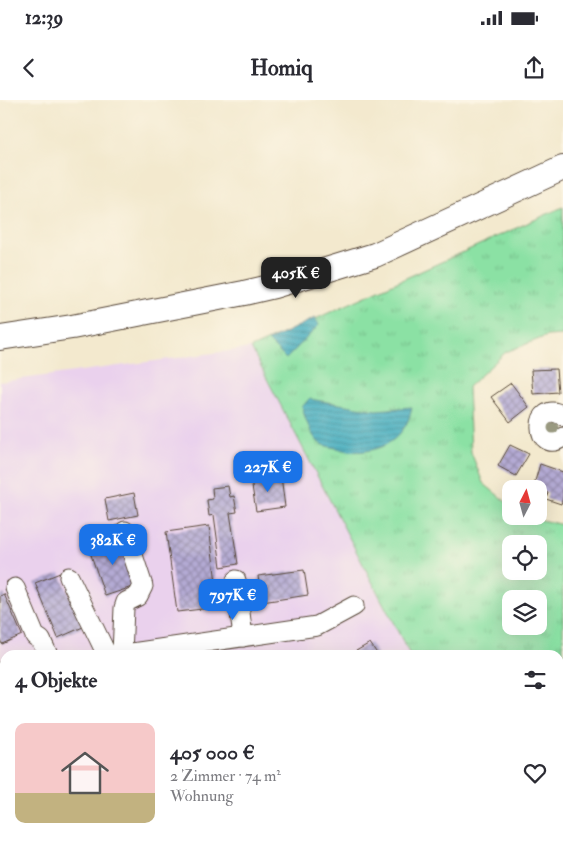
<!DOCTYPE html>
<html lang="de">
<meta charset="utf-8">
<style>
body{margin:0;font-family:"IM FELL Double Pica",serif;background:#f7f7f7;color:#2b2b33;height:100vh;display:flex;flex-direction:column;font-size:19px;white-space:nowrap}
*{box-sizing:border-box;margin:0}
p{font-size:16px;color:#7c7c81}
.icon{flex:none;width:28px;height:28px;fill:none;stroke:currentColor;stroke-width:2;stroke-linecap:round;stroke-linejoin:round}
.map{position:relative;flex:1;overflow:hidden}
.drawer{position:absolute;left:0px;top:550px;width:564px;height:196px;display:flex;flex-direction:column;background:#fff;border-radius:15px 15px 0 0;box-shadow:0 5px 20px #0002}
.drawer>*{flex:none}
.needle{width:32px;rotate:6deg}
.tools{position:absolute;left:502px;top:380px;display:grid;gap:10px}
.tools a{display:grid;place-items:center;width:45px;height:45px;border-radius:10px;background:#fff;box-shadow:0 5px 20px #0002;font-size:25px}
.price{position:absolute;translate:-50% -42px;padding:0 11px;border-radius:10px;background:#1a73e8;color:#fff;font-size:16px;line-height:32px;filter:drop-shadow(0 1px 2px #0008)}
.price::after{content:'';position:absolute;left:50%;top:30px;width:15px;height:11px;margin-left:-8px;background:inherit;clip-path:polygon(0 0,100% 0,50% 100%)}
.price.active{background:#222;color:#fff}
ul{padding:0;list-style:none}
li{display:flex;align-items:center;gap:15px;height:125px;padding:0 15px}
li span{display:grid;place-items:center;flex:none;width:140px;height:100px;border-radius:10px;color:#555}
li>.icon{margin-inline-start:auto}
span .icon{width:60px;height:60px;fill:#fffc;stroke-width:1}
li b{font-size:21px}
h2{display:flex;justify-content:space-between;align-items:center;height:60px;padding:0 15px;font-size:21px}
.status{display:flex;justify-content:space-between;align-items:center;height:35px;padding:0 25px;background:#fff;direction:ltr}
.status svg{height:14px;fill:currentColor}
header{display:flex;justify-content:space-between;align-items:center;height:65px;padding:0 15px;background:#fff;font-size:22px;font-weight:700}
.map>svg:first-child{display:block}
.built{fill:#ead1ed}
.grass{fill:url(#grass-tufts);stroke:#638661;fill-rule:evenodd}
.water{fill:url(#water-rules);stroke:#3d6a6e}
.building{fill:url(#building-cross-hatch)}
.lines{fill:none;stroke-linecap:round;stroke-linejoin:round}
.minor-casing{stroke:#574738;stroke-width:21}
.major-casing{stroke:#574738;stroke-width:26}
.minor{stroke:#fff;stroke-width:19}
.major{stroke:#fff;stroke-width:24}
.tree{fill:#999980}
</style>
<div class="status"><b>12:39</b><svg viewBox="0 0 49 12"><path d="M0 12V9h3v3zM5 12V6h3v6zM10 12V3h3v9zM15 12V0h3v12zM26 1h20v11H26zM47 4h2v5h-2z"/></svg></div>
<header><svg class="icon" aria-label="back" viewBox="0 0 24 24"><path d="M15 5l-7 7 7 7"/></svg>Homiq<svg class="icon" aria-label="share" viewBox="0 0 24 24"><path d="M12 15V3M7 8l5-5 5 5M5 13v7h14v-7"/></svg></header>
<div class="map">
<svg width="563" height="746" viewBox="0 0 563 746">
<defs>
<pattern id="grass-tufts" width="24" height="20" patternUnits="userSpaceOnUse" patternTransform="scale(1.25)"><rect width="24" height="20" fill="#8be1a4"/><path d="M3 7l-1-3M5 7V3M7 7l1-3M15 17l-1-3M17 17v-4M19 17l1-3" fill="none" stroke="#79c18d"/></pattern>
<pattern id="water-rules" width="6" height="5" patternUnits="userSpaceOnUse" patternTransform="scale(1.25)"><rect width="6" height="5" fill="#3fabbe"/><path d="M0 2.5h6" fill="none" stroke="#368b9a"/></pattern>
<pattern id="building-cross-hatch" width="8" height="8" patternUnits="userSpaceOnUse" patternTransform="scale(1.25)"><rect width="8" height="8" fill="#b4aad4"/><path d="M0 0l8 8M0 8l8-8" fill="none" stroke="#948bab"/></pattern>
</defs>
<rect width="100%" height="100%" fill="#fcf5e5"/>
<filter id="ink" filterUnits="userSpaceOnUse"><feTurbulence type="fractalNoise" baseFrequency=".02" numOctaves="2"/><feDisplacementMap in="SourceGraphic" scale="10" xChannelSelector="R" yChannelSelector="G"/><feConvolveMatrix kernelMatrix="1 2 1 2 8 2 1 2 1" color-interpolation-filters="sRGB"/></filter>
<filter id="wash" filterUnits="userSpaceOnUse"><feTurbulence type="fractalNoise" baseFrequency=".0096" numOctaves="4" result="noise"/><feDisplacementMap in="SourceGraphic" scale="20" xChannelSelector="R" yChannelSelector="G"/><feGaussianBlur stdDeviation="1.12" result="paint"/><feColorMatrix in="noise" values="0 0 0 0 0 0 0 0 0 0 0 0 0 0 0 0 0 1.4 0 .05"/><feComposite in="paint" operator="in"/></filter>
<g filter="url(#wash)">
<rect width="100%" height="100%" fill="#f3e9ce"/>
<!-- built -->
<path class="built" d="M 251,248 L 410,555 L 5,555 L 5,580 L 0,580 L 0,282 Z"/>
<!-- grass -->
<g class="grass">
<path d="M 563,107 L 563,235 L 547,236 L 506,252 L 468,287 L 471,352 L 483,383 L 511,406 L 511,416 L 524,416 L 563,425 L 563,633 L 559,634 L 559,555 L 410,555 L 251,248 ZM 511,444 L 539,444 L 539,471 L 511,471 ZM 511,499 L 539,499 L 539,526 L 511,526 Z"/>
<path d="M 0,580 L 5,580 L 5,722 L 0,713 Z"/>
<path d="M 0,732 L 5,732 L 5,741 L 207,741 L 209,746 L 0,746 Z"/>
</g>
<!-- water -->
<g class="water">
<path d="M 315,218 L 319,225 L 286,259 L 268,241 Z"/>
<path d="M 309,299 L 376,310 L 412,307 C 406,344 369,359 336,348 C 331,347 325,346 321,344 C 311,338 305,317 302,307 Z"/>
</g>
<g id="blocks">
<!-- building -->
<g class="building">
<path d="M 556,269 L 558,292 L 533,294 L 531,270 Z"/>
<path d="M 511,283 L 529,307 L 510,322 L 491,297 Z"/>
<path d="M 510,345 L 529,354 L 516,376 L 498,366 Z"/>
<path d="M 540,364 L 563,372 L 563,398 L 561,404 L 546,399 L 548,393 L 533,388 Z"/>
<path d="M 281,376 L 285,407 L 256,411 L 251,380 Z"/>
<path d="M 228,386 L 230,397 L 234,396 L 237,412 L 230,413 L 238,464 L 221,467 L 214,415 L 209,416 L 207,400 L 213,399 L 212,388 Z"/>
<path d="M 134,393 L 138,415 L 109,421 L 105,399 Z"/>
<path d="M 209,426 L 219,507 L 177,512 L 166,432 Z"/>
<path d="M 121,435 L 138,485 L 105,496 L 88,446 Z"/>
<path d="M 304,470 L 308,495 L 262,502 L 258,476 Z"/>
<path d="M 60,473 L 83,527 L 58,538 L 35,483 Z"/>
<path d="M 4,494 L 22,535 L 2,544 L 0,540 L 0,496 Z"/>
<path d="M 370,543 L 378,555 L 349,555 Z"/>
<path d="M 274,741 L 293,741 L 294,746 L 273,746 L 272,742 Z"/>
</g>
</g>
</g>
<g filter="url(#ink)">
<use href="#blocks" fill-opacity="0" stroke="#574738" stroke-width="1"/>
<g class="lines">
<defs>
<g id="minor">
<path d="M 563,316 C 533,297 534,357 563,337"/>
<path d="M 69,477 L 107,555"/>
<path d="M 236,480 L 243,537"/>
<path d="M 15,488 L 35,536 L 41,540 L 48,555"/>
<path d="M 122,554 L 124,508 L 126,502 L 138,496 L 143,486 L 125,431"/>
<path d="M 118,555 L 317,526 L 354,506"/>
<path d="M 0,572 L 5,572"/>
</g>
<path id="major" d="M 0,238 L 72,227 L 244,193 L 274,186 L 375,155 L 563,68"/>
</defs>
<!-- minor casing -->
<use href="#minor" class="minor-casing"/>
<!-- major casing -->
<use href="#major" class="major-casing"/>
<!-- minor -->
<use href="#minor" class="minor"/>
<!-- major -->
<use href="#major" class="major"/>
</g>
<!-- trees -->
<circle class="tree" cx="553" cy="328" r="5.5"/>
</g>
</svg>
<div class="tools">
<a><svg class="needle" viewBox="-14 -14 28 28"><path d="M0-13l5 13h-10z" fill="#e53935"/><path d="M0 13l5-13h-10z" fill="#7c7c81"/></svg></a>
<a><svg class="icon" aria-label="locate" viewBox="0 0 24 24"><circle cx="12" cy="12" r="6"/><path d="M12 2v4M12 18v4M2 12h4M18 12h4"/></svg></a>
<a><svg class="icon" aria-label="layers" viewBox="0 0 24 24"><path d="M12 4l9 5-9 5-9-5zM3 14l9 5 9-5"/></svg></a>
</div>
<b class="price active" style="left:296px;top:199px">405K €</b>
<b class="price" style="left:268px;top:393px">227K €</b>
<b class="price" style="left:113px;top:466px">382K €</b>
<b class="price" style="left:233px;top:521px">797K €</b>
<section class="drawer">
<h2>4 Objekte<svg class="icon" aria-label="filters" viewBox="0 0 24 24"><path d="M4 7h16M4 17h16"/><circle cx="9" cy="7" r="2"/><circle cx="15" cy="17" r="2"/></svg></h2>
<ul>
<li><span style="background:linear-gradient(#f6c9c9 70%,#c2b280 0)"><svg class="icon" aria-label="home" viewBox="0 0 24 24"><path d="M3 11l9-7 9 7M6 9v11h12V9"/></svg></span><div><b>405 000 €</b><p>2 Zimmer · 74 m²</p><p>Wohnung</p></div><svg class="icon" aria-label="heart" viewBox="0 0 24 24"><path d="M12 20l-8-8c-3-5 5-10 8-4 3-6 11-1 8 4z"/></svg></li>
</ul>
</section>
</div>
